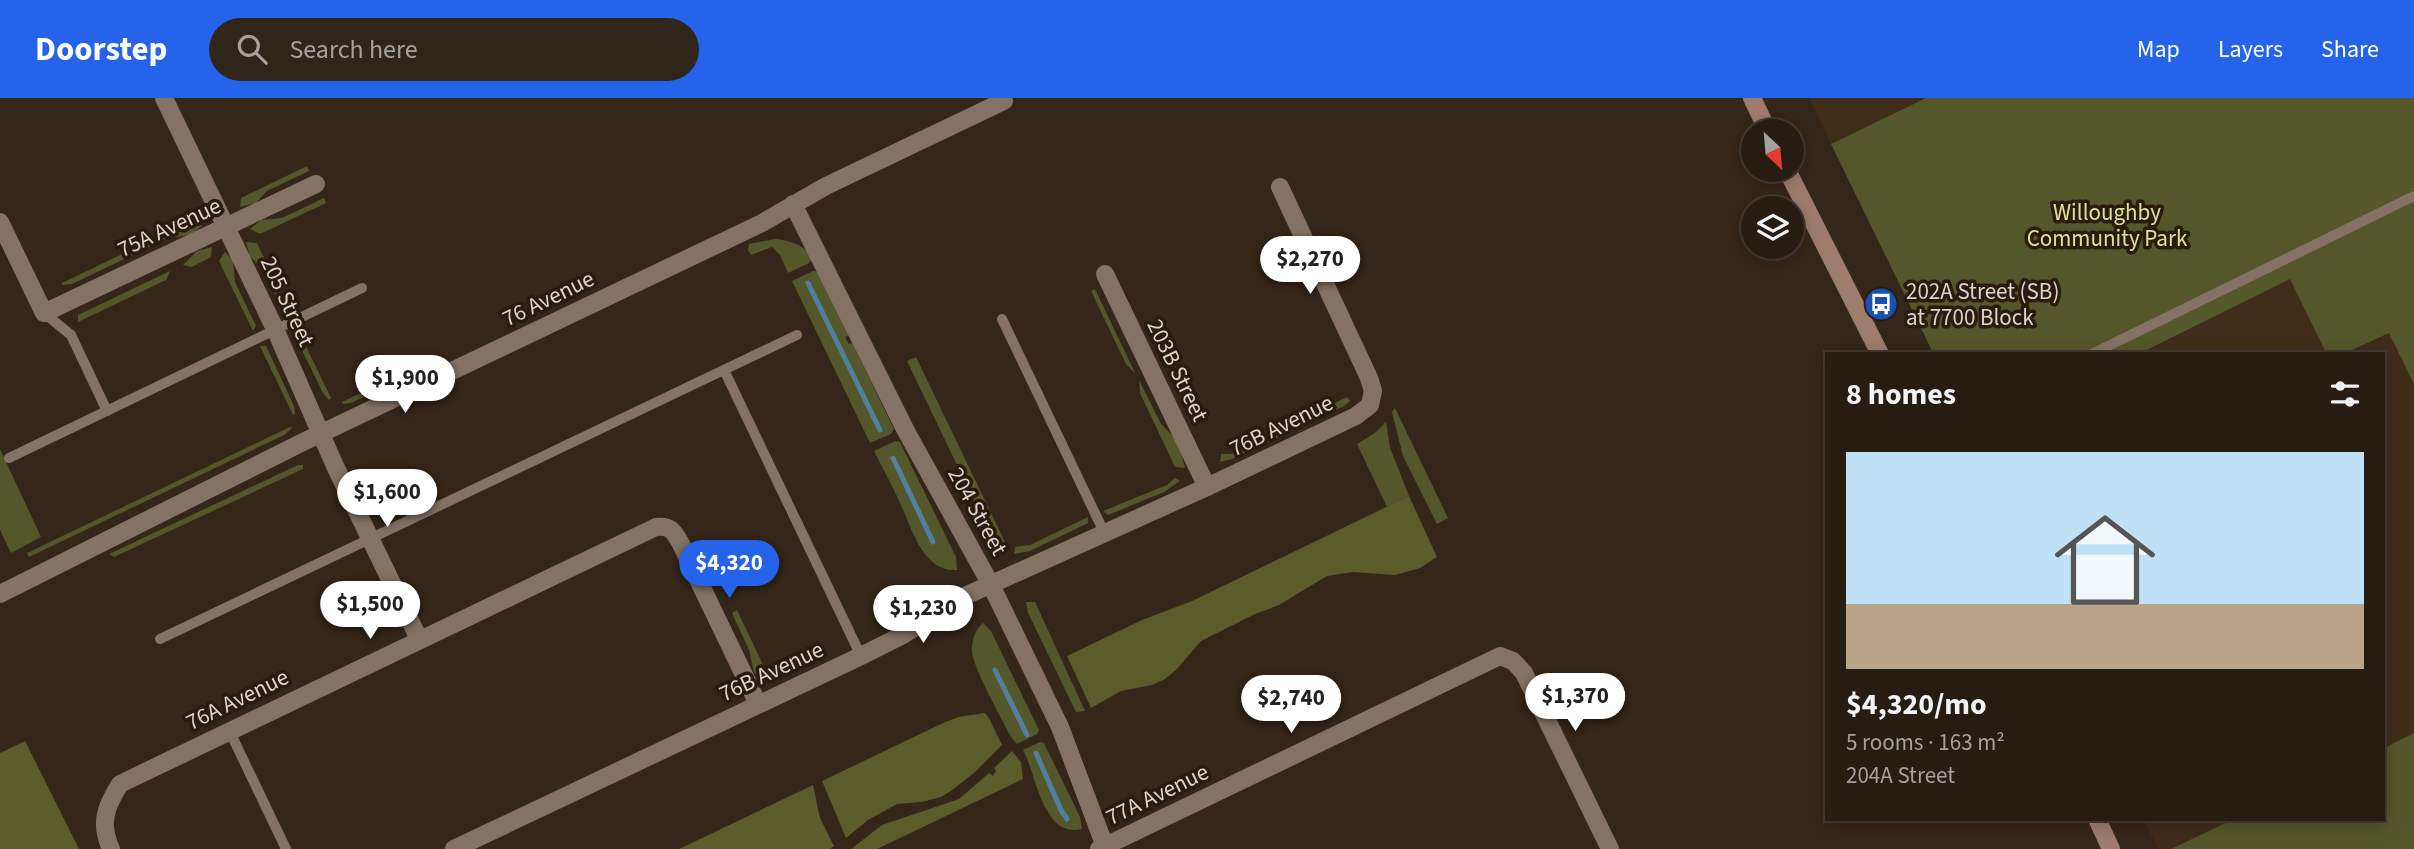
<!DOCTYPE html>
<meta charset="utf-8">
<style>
body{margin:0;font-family:"Source Sans 3",sans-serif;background:#2f251b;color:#f1f3f6;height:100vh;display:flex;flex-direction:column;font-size:26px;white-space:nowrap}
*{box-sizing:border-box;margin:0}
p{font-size:23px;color:#a4a19f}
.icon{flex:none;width:38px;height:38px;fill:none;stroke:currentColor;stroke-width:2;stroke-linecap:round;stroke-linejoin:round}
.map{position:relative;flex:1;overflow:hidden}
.sheet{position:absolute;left:1825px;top:254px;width:560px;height:469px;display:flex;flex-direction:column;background:#271c12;border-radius:0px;box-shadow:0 4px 18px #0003,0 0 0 2px #433a32}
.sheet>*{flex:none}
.needle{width:46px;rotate:154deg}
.buttons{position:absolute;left:1741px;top:21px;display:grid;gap:14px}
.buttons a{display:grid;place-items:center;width:63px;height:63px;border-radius:50%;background:#271c12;box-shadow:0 4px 18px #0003,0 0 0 2px #433a32;font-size:35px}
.price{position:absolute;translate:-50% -60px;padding:0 16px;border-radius:24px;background:#fff;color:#222;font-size:23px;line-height:46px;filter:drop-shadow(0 2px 4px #0008)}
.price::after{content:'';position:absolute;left:50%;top:42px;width:21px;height:16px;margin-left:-10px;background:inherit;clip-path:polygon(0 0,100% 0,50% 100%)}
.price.on{background:#2563eb;color:#fff}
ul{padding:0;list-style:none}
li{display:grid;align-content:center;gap:14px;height:371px;padding:0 21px}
li span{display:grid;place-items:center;height:217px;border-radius:0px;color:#555}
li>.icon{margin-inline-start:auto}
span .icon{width:126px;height:126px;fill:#fffc;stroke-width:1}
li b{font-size:30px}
h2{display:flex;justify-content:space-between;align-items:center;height:84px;padding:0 21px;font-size:30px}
header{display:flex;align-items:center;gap:42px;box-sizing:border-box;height:98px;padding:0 35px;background:#2563eb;color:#fff}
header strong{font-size:33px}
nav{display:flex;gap:38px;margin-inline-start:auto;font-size:24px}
.search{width:490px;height:63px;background:#2f251b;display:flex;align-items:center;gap:18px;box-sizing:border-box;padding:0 24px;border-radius:38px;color:#a4a19f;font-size:26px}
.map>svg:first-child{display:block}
.built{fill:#3f2d1a}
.green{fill:#54562b}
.forest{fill:#5a5c2b}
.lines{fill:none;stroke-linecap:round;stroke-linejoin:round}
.stream{stroke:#4f819e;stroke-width:5}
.service{stroke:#847364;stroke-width:10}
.minor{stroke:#847364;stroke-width:18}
.secondary{stroke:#9d7c6c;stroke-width:18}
.labels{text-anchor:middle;stroke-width:7;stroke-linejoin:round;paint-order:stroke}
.park-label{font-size:23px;fill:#dde193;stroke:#291c0f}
.street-label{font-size:23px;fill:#dcd3cb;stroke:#291c0f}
.poi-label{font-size:23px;fill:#dcd3cb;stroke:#291c0f;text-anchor:start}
</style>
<header>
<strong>Doorstep</strong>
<div class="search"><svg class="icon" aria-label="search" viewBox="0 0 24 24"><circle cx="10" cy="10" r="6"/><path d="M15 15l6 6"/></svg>Search here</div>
<nav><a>Map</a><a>Layers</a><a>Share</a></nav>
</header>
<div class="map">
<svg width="2414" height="751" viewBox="0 0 2414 751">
<rect width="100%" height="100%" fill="#342618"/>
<!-- built -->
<g class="built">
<path d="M 1809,0 L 1926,0 L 1831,46 Z"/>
<path d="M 2290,181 L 2326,255 L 2141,256 Z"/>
<path d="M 2389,235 L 2414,286 L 2414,635 L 2384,650 L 2384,256 L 2346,256 Z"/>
<path d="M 2144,721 L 2234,721 L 2171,751 L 2158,751 Z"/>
</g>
<!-- green -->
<g class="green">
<path d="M 1926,0 L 2414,0 L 2414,286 L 2389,235 L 2346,255 L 2326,255 L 2290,181 L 2141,255 L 1933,255 L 1831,46 Z"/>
<path d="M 307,68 L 309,73 L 267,93 L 256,105 L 240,109 L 241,100 Z"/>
<path d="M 324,100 L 326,105 L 260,136 L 250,131 L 261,122 L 282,120 Z"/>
<path d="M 193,122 L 202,128 L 190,137 L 168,140 L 72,186 L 62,187 L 62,185 Z"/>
<path d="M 775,141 C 789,142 805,147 812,160 L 809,165 L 788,175 L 780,157 L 772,149 L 751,157 L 748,152 L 749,146 Z"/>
<path d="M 246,144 L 257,145 L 290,215 L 284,215 L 263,170 L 250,159 Z"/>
<path d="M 212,149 L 211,159 L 192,169 L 183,167 L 197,153 Z"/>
<path d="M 225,154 L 233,162 L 235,184 L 256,228 L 253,233 L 219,163 Z"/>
<path d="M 170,173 L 166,182 L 78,224 L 78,217 Z"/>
<path d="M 813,173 L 819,174 L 849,237 L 845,239 L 849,246 L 852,245 L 894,331 L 891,336 L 870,345 L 792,183 Z"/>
<path d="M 1095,191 L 1135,275 L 1126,266 L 1091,193 Z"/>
<path d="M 297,230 L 331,300 L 329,302 L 323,295 L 293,234 Z"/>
<path d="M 260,248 L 266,248 L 294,308 L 295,316 L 293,317 Z"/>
<path d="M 916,259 L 1005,444 L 1001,452 L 993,442 L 907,263 Z"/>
<path d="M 406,273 L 409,278 L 351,305 L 343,306 L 342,304 Z"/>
<path d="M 1139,282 L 1161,326 L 1173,338 L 1181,354 L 1185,370 L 1175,369 L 1140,295 Z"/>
<path d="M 1347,299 L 1350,303 L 1344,308 L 1232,361 L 1220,364 L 1221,356 L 1231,356 Z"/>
<path d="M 1395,310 L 1448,420 L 1437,426 L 1403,358 L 1392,314 Z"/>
<path d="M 1386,324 L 1390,350 L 1409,398 L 1387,409 L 1357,346 L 1376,334 Z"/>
<path d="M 290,329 L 292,330 L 284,337 L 29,459 L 27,455 Z"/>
<path d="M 895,343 L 900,344 L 956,459 L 957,472 C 923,474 912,431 901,407 C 893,389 883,371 874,353 Z"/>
<path d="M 0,351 L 41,439 L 11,455 L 0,432 Z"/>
<path d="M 298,367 L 303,367 L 303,371 L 114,459 L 109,456 Z"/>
<path d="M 1175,380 L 1180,383 L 1164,394 L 1108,417 L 1103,413 L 1167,387 Z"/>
<path d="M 1088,419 L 1088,425 L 1030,453 L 1014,456 L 1015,449 L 1030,447 Z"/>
<path d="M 1026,504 L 1035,504 L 1085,613 L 1076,614 L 1028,515 Z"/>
<path d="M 737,512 L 766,573 L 761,581 L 754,574 L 749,552 L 732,515 Z"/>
<path d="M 983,525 L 991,533 L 1039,632 L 1037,636 L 1017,646 L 1011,639 C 1002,621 974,572 972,554 C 971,544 975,531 983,525 Z"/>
<path d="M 2414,635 L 2414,751 L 2171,751 L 2234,721 L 2384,721 L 2384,650 Z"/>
<path d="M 1040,644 L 1044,645 L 1080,719 L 1082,731 C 1042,741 1036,674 1023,652 Z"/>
</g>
<!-- forest -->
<g class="forest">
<path d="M 1409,398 L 1437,459 L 1420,470 L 1395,477 L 1353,474 L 1327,478 L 1279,507 L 1255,516 L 1201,543 L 1176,572 L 1165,581 L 1152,587 L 1121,593 L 1091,610 L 1067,558 L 1142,522 L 1192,503 Z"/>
<path d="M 985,615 L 989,620 L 1002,647 L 975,674 L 951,693 L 941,699 L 921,704 L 897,706 L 868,722 L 846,740 L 822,683 L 943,625 L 958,619 Z"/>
<path d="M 25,643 L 79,751 L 0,751 L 0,655 Z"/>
<path d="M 1012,653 L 1021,664 L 1023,681 L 877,751 L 851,751 L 882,727 L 959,701 L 989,675 L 993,678 L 996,673 L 994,670 Z"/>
<path d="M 813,687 L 820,720 L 834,748 L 830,751 L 679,751 Z"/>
</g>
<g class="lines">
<!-- stream -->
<g class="stream">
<path d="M 808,185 L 880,332"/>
<path d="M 893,360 L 933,444"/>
<path d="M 995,572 L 1027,637"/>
<path d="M 1036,655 L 1061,712 L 1067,721"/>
</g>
<!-- service -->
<g class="service">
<path d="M 44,215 L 71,237 L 107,313"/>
<path d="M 1002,221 L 1104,434"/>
<path d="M 2092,256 L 2414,98"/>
<path d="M 724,272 L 861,558"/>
<path d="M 9,360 L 362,190"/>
<path d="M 160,541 L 797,237"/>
<path d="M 229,632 L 286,751"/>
</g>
<!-- minor -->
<g class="minor">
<path d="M 164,0 L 275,231 L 335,368 L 419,541"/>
<path d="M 793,106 L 906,333 L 991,487 L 1060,629 L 1106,751"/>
<path d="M 0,124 L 44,215 L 316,86"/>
<path d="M 1105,176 L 1207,389"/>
<path d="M 0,496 L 303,344 L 762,125 L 826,88 L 1004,3 L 1003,0"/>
<path d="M 111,751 C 99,725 106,708 120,686 L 656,429 C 671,427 674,434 681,446 L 758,606"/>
<path d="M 454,751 L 861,558 L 903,537 L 965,498 L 1207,389 L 1356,318 L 1370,307 L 1373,293 L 1369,280 L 1280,89"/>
<path d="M 1099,751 L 1500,558 L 1513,563 L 1524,575 L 1610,751"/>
</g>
<!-- secondary -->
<g class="secondary">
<path d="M 1752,0 L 1768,33"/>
<path d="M 1787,72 L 1880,256"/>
<path d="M 2097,721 L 2111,751"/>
</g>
</g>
<!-- icons -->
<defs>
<symbol id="bus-disc" viewBox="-11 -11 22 22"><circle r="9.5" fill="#1a4fb4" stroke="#291c0f"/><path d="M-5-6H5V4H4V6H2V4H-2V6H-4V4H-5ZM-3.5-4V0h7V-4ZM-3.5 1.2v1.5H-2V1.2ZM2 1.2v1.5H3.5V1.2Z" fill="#fff"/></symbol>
</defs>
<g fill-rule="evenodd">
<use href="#bus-disc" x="1862" y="187" width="38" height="38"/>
</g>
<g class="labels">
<!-- park labels -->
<g class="park-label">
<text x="2107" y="122">Willoughby<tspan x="2107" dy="26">Community Park</tspan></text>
</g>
<!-- street labels -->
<g class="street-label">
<text transform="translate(169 129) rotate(-25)" y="8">75A Avenue</text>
<text transform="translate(548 200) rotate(-26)" y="8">76 Avenue</text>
<text transform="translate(288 203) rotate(65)" y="8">205 Street</text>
<text transform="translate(1178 272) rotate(64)" y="8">203B Street</text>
<text transform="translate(1281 327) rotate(-26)" y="8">76B Avenue</text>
<text transform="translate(978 413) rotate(61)" y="8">204 Street</text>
<text transform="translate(771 573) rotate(-25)" y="8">76B Avenue</text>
<text transform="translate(237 601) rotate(-26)" y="8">76A Avenue</text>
<text transform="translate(1157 696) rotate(-26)" y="8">77A Avenue</text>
</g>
<!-- poi labels -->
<g class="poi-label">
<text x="1906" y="201">202A Street (SB)<tspan x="1906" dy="26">at 7700 Block</tspan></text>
</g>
</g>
</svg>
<div class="buttons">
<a><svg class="needle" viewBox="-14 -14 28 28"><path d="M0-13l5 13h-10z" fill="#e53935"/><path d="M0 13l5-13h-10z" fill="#a4a19f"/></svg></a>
<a><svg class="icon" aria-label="layers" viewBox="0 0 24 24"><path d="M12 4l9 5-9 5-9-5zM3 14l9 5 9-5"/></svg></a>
</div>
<b class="price" style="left:1310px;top:198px">$2,270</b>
<b class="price" style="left:405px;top:317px">$1,900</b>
<b class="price" style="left:387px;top:431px">$1,600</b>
<b class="price on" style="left:729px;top:502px">$4,320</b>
<b class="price" style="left:370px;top:543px">$1,500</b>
<b class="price" style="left:923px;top:547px">$1,230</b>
<b class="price" style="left:1575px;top:635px">$1,370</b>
<b class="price" style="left:1291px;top:637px">$2,740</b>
<section class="sheet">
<h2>8 homes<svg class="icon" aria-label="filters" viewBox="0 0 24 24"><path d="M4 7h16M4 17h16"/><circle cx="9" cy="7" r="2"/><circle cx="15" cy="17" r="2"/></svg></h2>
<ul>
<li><span style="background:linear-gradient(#bfe0f5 70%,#b9a48a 0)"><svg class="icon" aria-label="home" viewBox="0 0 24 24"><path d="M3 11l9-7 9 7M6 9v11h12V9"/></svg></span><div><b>$4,320/mo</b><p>5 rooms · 163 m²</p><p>204A Street</p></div></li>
</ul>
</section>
</div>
